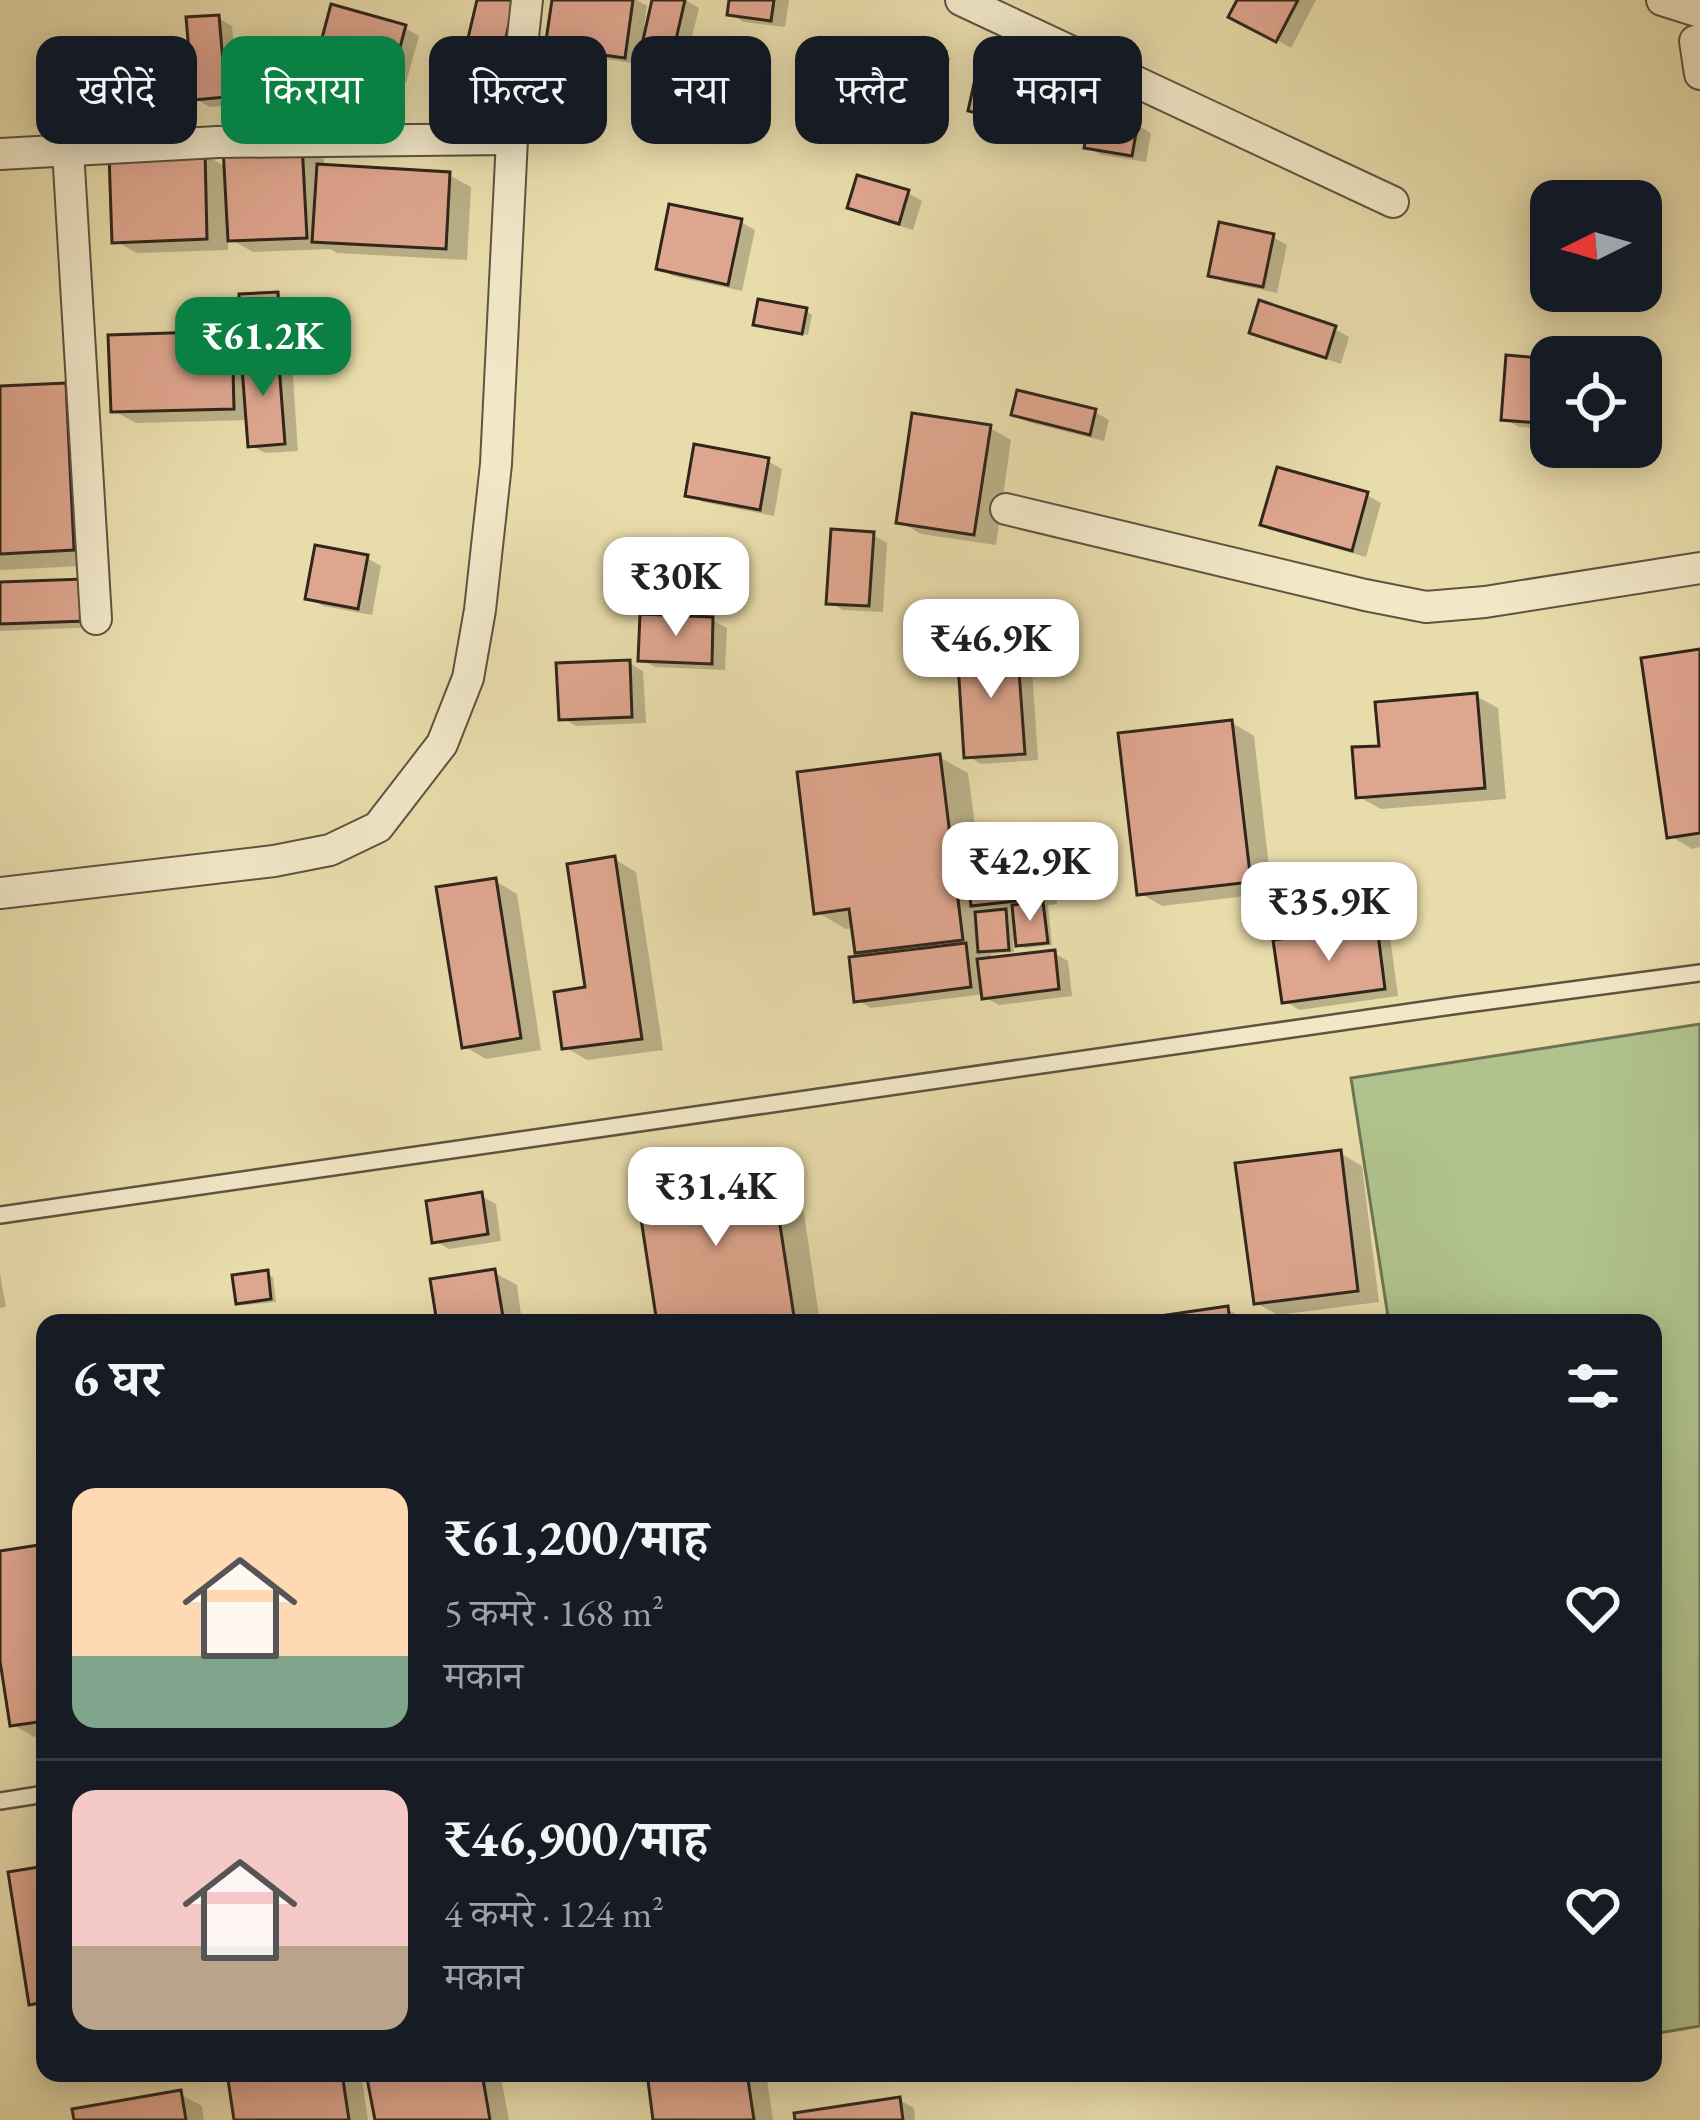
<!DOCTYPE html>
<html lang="hi">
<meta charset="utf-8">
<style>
body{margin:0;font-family:"EB Garamond","Noto Serif Devanagari",serif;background:#20242c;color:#f1f3f6;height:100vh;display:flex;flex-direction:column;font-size:45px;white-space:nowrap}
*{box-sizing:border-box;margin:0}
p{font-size:39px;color:#9ea1a6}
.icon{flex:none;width:66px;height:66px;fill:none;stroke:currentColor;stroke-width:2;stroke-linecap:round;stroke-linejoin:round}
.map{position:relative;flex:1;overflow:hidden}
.panel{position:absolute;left:36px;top:1314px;width:1626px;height:768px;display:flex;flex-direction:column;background:#171b24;border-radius:24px;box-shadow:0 6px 30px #0003}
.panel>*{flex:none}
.top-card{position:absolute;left:36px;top:36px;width:1629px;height:108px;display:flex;gap:24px}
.needle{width:78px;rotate:265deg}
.controls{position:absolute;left:1530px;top:180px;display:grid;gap:24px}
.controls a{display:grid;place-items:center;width:132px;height:132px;border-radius:24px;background:#171b24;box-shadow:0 6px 30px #0003;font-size:60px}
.price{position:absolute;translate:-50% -102px;padding:0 27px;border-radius:24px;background:#fff;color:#222;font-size:39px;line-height:78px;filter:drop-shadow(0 3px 6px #0008)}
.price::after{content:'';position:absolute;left:50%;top:72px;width:36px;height:27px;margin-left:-18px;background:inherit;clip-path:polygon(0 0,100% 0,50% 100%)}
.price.on{background:#0b8043;color:#fff}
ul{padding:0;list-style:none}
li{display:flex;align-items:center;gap:36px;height:300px;padding:0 36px}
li+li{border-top:3px solid #363941}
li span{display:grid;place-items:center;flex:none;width:336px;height:240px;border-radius:24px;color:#555}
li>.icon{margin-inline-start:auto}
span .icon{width:144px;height:144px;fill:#fffc;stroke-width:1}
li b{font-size:51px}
h2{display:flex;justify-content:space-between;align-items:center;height:144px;padding:0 36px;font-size:51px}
.tag{padding:0 42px;border-radius:24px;background:#171b24;box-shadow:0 6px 30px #0003;font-size:42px;line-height:108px}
.tag.on{background:#0b8043;color:#fff}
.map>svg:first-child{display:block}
.green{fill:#b0c28d;stroke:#707454;stroke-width:3}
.shadow{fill:#0003}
.building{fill:#dfa68f;stroke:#30271c;stroke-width:3}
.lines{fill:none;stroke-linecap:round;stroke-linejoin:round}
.service-casing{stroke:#5e5440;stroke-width:20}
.minor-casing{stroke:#5e5440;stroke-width:34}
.service{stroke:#f1e8c8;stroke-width:15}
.minor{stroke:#f1e8c8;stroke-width:30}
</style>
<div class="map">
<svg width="1700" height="2120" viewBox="0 0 1700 2120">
<rect width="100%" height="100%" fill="#e9dcab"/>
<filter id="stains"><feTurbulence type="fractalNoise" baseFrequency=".00167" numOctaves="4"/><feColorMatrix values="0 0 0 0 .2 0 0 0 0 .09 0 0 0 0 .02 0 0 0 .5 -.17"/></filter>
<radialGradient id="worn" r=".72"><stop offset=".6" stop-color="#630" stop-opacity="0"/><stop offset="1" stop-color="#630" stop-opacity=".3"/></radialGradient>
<!-- green -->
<path class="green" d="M 1700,1024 L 1700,2026 L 1653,2034 L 1653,1323 L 1389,1323 L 1351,1078 Z"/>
<!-- shadow -->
<g class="shadow">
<path d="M 480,0 L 531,0 L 496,141 L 464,134 Z"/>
<path d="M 555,0 L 637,0 L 647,6 L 644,26 L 649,26 L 655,0 L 685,0 L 699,8 L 686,62 L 658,56 L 641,46 L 639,64 L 562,53 L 548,45 Z"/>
<path d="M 732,0 L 789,0 L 785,27 L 744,22 L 730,14 Z"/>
<path d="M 1241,0 L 1316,0 L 1291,48 L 1232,16 Z"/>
<path d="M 218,18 L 232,26 L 239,104 L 210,107 L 196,99 Z"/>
<path d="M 405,28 L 419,36 L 406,83 L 334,63 L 321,55 Z"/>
<path d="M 945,55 L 951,58 L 938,100 L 909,91 Z"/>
<path d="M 1029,94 L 1043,102 L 1037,130 L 985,117 L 971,109 Z"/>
<path d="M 1137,125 L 1151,133 L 1146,162 L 1101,155 L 1087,147 Z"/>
<path d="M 302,146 L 324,159 L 324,168 L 449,175 L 471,187 L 467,260 L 337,253 L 330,249 L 253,252 L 228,238 L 228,250 L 137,253 L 115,241 L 204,154 L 227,168 Z"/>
<path d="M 908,193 L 922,201 L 913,230 L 865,215 L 851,207 Z"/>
<path d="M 741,222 L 755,230 L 742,291 L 673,276 L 659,268 Z"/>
<path d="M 1273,237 L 1287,245 L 1277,293 L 1225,282 L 1211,274 Z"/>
<path d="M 277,295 L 283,299 L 285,337 L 244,339 L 242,297 Z"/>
<path d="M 1261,304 L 1335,329 L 1349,337 L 1341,364 L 1266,339 L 1252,331 Z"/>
<path d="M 806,311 L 812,315 L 808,335 L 763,327 Z"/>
<path d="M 231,334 L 253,347 L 253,357 L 278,355 L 292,363 L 298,451 L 265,453 L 251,445 L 249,420 L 136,423 L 114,411 Z"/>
<path d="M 1551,362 L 1551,429 L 1519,427 L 1505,419 Z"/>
<path d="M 65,386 L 94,403 L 102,565 L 0,570 L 0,389 Z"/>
<path d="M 1095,412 L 1109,420 L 1104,441 L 1028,422 L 1014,414 Z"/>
<path d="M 990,428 L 1011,440 L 996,545 L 921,534 L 899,521 Z"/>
<path d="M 768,461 L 782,469 L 774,516 L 703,502 L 689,494 Z"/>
<path d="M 1367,495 L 1381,503 L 1366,557 L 1278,532 L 1264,524 Z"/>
<path d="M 873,535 L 887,543 L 883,612 L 843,610 L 829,602 Z"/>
<path d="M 367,558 L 381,566 L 372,615 L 323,606 L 309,598 Z"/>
<path d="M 0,585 L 99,627 L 0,631 Z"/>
<path d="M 712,620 L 727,628 L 725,670 L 655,667 L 641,659 Z"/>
<path d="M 1017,646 L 1031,655 L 1038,760 L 981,764 L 967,756 Z"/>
<path d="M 1700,652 L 1700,847 L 1692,849 L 1670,836 Z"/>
<path d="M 629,663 L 643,671 L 646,723 L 576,726 L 562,718 Z"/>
<path d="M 1476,696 L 1498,708 L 1506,799 L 1381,809 L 1359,797 Z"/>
<path d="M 1232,723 L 1254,736 L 1272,893 L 1162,906 L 1140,893 Z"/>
<path d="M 939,757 L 968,773 L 977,840 L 1039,837 L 1053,845 L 1054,874 L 1044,875 L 1055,881 L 1057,904 L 1048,905 L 1052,945 L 1025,948 L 1013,941 L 1014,952 L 991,954 L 992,960 L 1054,953 L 1068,961 L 1072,996 L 999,1005 L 985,997 L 985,994 L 871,1008 L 857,1000 L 869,958 L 857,951 L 854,928 L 846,929 L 817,912 Z"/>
<path d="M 614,859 L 636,872 L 663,1050 L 587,1060 L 565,1047 L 588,989 Z"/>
<path d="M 495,881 L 517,894 L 541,1050 L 486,1059 L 464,1046 Z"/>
<path d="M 1376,929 L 1390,937 L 1398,996 L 1299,1010 L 1285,1001 Z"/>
<path d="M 1340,1153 L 1362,1166 L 1379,1302 L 1278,1315 L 1256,1303 Z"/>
<path d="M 771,1169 L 800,1186 L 820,1323 L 660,1323 Z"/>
<path d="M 481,1196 L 496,1204 L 501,1241 L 449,1249 L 435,1241 Z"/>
<path d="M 495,1273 L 517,1285 L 522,1323 L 440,1323 Z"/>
<path d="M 0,1274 L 6,1307 L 0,1308 Z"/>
<path d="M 267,1274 L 273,1277 L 276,1302 L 245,1305 L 239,1302 Z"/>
<path d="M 1227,1309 L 1251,1323 L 1133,1323 Z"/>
<path d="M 45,1547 L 45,1735 L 34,1737 L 12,1724 L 0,1640 L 0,1554 Z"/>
<path d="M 230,2073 L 361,2073 L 368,2120 L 237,2120 Z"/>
<path d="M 369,2073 L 500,2073 L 509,2120 L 378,2120 Z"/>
<path d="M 650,2073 L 766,2073 L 773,2120 L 656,2120 Z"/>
<path d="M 180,2094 L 202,2106 L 204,2120 L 77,2120 Z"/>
<path d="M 899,2100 L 914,2108 L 915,2120 L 798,2120 Z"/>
</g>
<!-- building -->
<g class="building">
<path d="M 477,0 L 515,0 L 482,135 L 447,127 Z"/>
<path d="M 552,0 L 633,0 L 625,58 L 545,47 Z"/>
<path d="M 652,0 L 685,0 L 672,57 L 641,49 Z"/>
<path d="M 729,0 L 774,0 L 771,21 L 727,15 Z"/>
<path d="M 1237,0 L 1298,0 L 1276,42 L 1228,17 Z"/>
<path d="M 331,4 L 406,25 L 392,77 L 317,57 Z"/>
<path d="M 219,15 L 226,97 L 193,100 L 186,17 Z"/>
<path d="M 915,42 L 946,52 L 932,99 L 900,89 Z"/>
<path d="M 975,79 L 1030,92 L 1023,124 L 968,111 Z"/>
<path d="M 1090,113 L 1138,122 L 1132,156 L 1084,148 Z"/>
<path d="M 302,143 L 307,238 L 228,241 L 223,147 Z"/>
<path d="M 205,151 L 207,239 L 112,243 L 109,154 Z"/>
<path d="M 317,164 L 450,172 L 446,249 L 312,242 Z"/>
<path d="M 857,175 L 909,190 L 899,224 L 847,208 Z"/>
<path d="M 669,204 L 742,219 L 728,285 L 656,269 Z"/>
<path d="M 1219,222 L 1274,234 L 1263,287 L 1208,276 Z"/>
<path d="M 278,292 L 280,335 L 241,337 L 239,294 Z"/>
<path d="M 758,299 L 807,308 L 802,334 L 753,325 Z"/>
<path d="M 1259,300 L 1336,326 L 1326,358 L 1249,333 Z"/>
<path d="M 232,331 L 234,409 L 111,412 L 108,335 Z"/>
<path d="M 278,352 L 285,444 L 248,447 L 241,354 Z"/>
<path d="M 1506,355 L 1551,359 L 1551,424 L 1501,420 Z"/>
<path d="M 66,383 L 74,550 L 0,554 L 0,386 Z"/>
<path d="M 1017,390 L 1096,409 L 1090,435 L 1011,415 Z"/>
<path d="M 912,413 L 991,425 L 974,535 L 896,523 Z"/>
<path d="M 694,444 L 769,458 L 760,510 L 685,496 Z"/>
<path d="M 1277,467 L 1368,492 L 1352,551 L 1260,525 Z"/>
<path d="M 831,529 L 874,532 L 869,606 L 826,604 Z"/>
<path d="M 315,545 L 368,555 L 358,609 L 305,599 Z"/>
<path d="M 84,579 L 86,621 L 0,624 L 0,582 Z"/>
<path d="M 640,614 L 713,617 L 712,664 L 638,661 Z"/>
<path d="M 1017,643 L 1025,754 L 964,758 L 957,647 Z"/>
<path d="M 1700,649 L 1700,833 L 1667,838 L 1641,658 Z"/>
<path d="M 630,660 L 632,717 L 559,720 L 556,663 Z"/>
<path d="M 1477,693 L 1485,788 L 1356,798 L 1352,747 L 1379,746 L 1375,702 Z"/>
<path d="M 1232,720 L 1251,882 L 1137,895 L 1118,733 Z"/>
<path d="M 940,754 L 963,940 L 855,953 L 849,909 L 814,914 L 797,772 Z"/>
<path d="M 1039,834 L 1041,868 L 965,871 L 964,837 Z"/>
<path d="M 615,856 L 642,1039 L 562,1049 L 554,992 L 585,987 L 567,864 Z"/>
<path d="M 1041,870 L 1044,898 L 971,906 L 968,878 Z"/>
<path d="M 496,878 L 521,1038 L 462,1048 L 436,887 Z"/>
<path d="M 1043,902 L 1048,943 L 1016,946 L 1012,905 Z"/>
<path d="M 1006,909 L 1009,950 L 978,952 L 975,912 Z"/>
<path d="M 1377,926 L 1385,989 L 1282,1003 L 1273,940 Z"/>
<path d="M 966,943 L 971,987 L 854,1002 L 849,957 Z"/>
<path d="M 1055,950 L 1059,989 L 982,999 L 977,959 Z"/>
<path d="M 1341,1150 L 1358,1291 L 1254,1304 L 1235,1163 Z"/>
<path d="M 771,1166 L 795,1323 L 657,1323 L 636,1186 Z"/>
<path d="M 482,1192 L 488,1234 L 432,1243 L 426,1201 Z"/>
<path d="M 495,1269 L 504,1323 L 437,1323 L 430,1279 Z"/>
<path d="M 268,1270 L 271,1299 L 236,1304 L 232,1275 Z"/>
<path d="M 1228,1306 L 1230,1323 L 1112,1323 Z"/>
<path d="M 45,1544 L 45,1721 L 10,1726 L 0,1661 L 0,1551 Z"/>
<path d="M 45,1866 L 45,2002 L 29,2005 L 8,1872 Z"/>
<path d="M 227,2073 L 342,2073 L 349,2120 L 234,2120 Z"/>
<path d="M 366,2073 L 482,2073 L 490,2120 L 375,2120 Z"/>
<path d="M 647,2073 L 747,2073 L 754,2120 L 653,2120 Z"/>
<path d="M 181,2090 L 186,2120 L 74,2120 L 72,2109 Z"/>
<path d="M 900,2097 L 903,2120 L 795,2120 L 794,2113 Z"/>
</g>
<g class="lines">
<defs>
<g id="service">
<path d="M 0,1215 L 1459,1005 L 1700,973"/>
<path d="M 0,1801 L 45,1794"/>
</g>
<g id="minor">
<path d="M 961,0 L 1393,202"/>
<path d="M 1662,0 L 1700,12"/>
<path d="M 1695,41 L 1700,74"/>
<path d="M 68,150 L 96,619"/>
<path d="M 0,154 L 218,142 L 512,139"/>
<path d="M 1006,509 L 1365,595 L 1426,607 L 1485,602 L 1700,568"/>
<path d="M 0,893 L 274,861 L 330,850 L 378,827 L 442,744 L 468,678 L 480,610 L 496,464 L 512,139 L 527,0"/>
</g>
</defs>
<!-- service casing -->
<use href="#service" class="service-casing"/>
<!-- minor casing -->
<use href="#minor" class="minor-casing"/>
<!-- service -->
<use href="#service" class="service"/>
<!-- minor -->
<use href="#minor" class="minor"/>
</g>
<rect width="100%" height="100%" filter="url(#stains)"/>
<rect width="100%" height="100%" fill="url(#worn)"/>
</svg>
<div class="controls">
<a><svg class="needle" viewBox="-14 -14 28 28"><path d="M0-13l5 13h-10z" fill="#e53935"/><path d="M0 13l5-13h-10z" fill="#9ea1a6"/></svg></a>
<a><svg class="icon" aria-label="locate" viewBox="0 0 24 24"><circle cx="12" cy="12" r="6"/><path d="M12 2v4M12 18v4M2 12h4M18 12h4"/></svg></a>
</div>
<b class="price on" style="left:263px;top:399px">₹61.2K</b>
<b class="price" style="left:676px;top:639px">₹30K</b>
<b class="price" style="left:991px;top:701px">₹46.9K</b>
<b class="price" style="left:1030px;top:924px">₹42.9K</b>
<b class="price" style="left:1329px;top:964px">₹35.9K</b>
<b class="price" style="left:716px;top:1249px">₹31.4K</b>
<div class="top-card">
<a class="tag">खरीदें</a>
<a class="tag on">किराया</a>
<a class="tag">फ़िल्टर</a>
<a class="tag">नया</a>
<a class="tag">फ़्लैट</a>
<a class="tag">मकान</a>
</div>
<section class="panel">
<h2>6 घर<svg class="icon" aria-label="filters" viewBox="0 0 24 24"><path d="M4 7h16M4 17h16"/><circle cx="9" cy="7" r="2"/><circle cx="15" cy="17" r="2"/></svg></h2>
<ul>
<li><span style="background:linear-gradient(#ffd9b3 70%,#7fa58c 0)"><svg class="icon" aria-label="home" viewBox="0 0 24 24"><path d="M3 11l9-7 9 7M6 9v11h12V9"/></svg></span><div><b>₹61,200/माह</b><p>5 कमरे · 168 m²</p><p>मकान</p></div><svg class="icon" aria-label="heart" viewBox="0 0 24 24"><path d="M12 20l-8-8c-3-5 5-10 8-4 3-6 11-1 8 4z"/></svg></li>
<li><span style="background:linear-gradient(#f6c9c9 65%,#b9a48a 0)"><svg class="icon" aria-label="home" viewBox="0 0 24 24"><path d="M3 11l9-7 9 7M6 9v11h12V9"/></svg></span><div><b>₹46,900/माह</b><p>4 कमरे · 124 m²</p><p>मकान</p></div><svg class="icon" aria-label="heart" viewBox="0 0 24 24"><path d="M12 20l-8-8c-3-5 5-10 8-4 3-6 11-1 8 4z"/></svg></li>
</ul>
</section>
</div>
